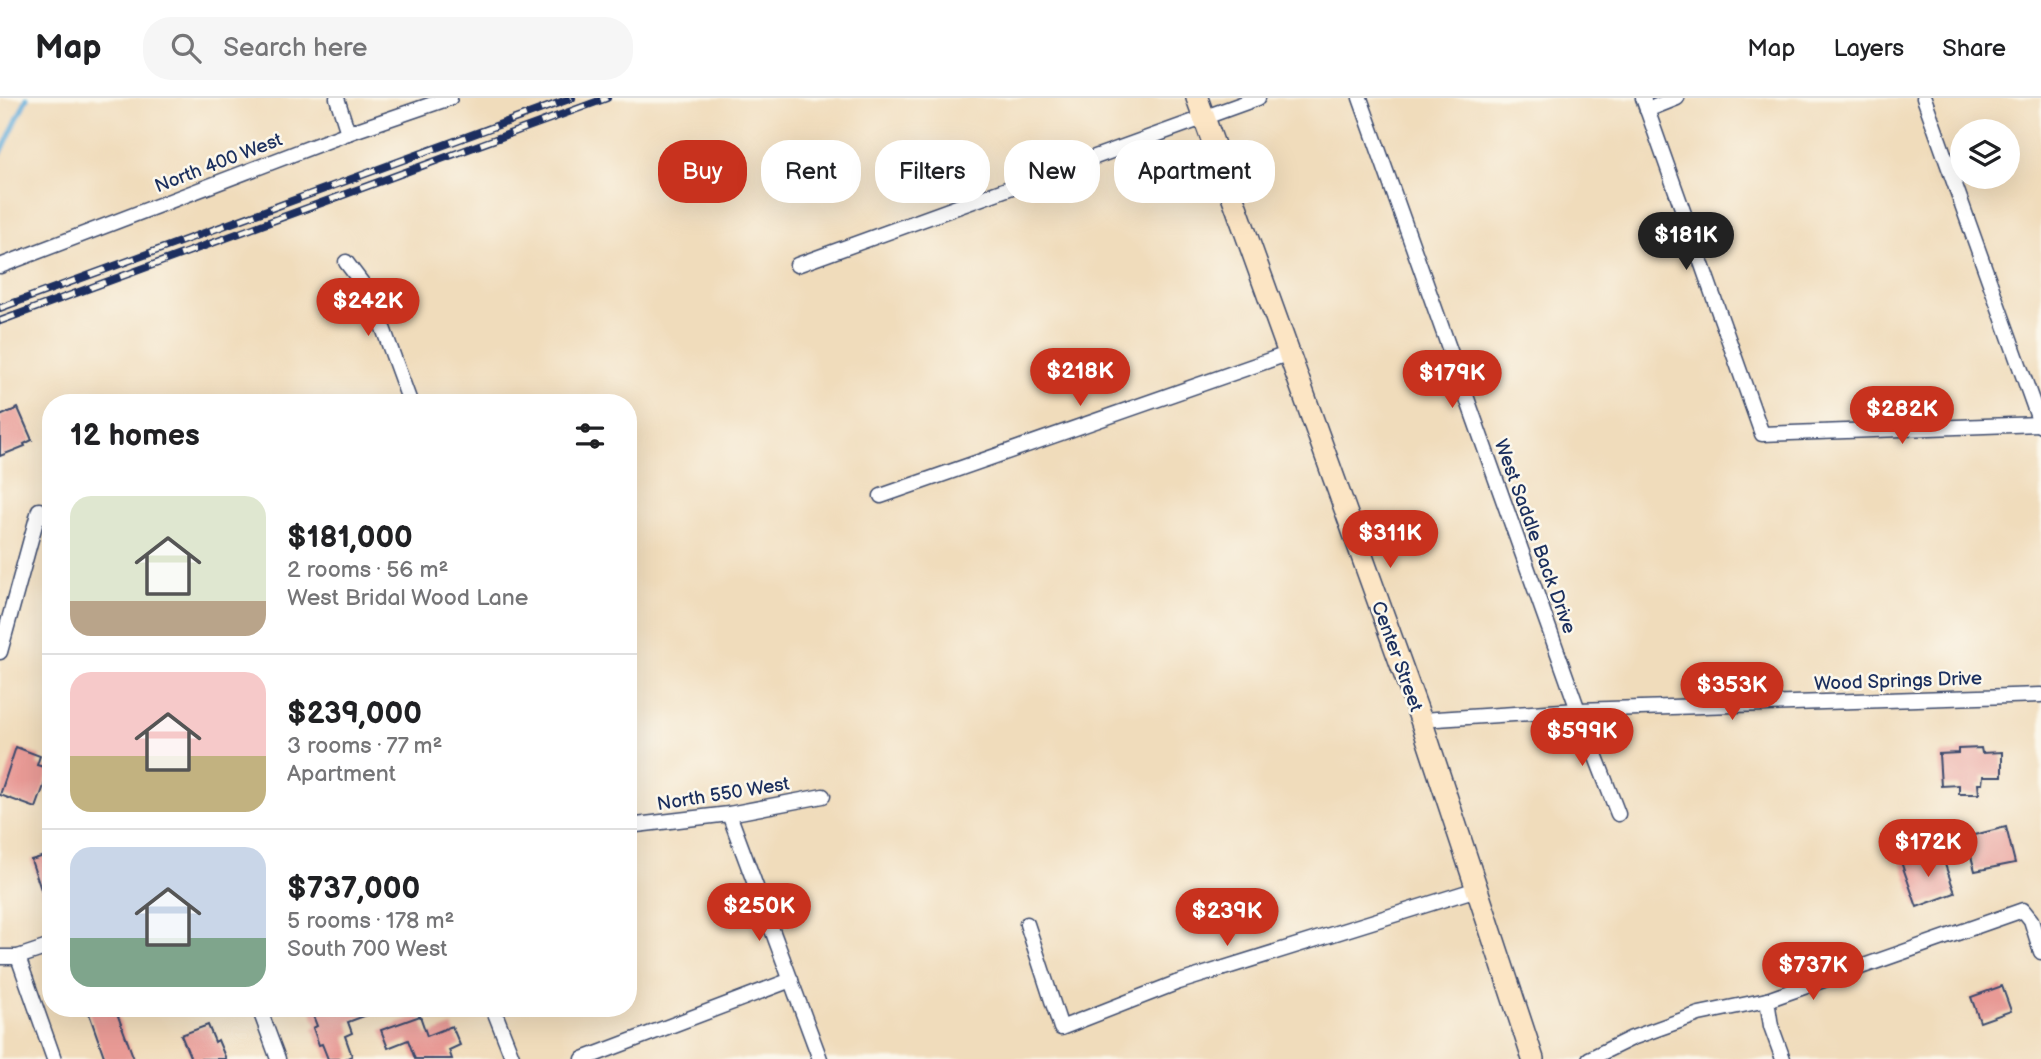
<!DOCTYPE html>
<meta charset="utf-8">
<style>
body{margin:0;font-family:"Balsamiq Sans",sans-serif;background:#f6f6f6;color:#202124;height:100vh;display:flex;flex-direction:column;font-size:26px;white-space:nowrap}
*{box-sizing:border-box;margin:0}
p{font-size:23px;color:#757577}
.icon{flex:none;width:38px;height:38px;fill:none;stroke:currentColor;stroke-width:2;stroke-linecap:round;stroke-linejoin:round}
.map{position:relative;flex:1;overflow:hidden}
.panel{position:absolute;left:42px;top:296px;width:595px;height:623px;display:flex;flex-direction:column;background:#fff;border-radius:28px;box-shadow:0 7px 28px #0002}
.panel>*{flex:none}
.top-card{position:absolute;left:658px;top:42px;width:665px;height:63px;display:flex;gap:14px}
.fabs{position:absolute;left:1950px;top:21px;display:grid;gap:14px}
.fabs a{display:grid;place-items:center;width:70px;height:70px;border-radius:50%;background:#fff;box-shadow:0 7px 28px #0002;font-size:35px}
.price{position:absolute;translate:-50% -60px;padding:0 16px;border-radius:24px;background:#c8321e;color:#fff;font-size:23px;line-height:46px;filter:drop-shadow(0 2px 4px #0008)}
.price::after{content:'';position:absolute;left:50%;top:42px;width:21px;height:16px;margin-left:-10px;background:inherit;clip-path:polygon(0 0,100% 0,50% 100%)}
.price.on{background:#222;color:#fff}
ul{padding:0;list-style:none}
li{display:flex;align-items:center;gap:21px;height:175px;padding:0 28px}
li+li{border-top:2px solid #e0e0e0}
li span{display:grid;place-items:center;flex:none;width:196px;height:140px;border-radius:21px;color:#555}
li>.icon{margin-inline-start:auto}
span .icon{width:84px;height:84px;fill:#fffc;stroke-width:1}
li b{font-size:30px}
h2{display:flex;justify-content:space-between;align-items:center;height:84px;padding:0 28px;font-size:30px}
.chip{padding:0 24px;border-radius:28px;background:#fff;box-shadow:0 7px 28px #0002;font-size:24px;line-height:63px}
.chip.on{background:#c8321e;color:#fff}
header{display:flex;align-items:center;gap:42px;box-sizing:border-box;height:98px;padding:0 35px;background:#fff;border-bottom:2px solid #e0e0e0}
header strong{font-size:33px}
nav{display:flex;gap:38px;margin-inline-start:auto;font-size:24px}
.search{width:490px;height:63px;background:#f6f6f6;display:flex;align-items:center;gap:18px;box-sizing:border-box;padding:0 24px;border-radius:28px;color:#757577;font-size:26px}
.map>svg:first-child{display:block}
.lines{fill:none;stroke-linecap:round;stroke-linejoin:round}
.stream{stroke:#61abd9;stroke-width:5}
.building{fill:#e89a95}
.street-casing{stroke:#3b496c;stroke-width:17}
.secondary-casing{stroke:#3b496c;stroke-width:24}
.street{stroke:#fff;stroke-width:14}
.secondary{stroke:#fce5c4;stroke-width:21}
.rail-casing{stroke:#1b2f5e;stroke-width:8}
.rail{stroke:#fbf7ec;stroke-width:5;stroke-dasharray:16;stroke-linecap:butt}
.labels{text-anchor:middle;stroke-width:5;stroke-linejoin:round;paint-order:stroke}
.street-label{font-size:19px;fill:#1b2f5e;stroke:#fbf7ec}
</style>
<header>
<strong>Map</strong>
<div class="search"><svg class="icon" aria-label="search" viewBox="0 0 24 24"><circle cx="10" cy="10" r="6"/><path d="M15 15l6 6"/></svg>Search here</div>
<nav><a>Map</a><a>Layers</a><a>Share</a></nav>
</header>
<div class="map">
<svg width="2041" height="961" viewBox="0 0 2041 961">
<rect width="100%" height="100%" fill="#fbf7ec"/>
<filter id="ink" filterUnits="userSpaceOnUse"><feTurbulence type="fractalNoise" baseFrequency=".0143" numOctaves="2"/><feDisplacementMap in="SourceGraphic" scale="14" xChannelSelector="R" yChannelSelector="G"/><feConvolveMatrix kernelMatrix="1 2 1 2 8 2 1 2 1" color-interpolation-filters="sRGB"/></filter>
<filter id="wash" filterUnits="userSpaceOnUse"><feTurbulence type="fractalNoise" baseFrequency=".00686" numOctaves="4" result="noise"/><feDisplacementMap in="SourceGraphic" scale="28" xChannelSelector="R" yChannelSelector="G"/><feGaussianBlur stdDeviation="1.57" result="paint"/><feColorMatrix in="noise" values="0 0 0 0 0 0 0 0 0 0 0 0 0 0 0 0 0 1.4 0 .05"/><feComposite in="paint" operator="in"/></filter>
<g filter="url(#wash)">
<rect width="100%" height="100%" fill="#f0dcbb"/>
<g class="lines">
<!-- stream -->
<path class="stream" d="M 0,57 L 27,0"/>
</g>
<g id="blocks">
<!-- building -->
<g class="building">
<path d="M 18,310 L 32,342 L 24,346 L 25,348 L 0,358 L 0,318 Z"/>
<path d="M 16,649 L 40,658 L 37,667 L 50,671 L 36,710 L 0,697 Z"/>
<path d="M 1981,650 L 1982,655 L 2002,654 L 2002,678 L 1983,678 L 1982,686 L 1978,686 L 1979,696 L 1959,696 L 1959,687 L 1941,688 L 1939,656 L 1958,655 L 1958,651 Z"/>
<path d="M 2006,729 L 2015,765 L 1975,773 L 1966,739 Z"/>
<path d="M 1941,755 L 1955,795 L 1917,809 L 1901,764 L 1920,757 L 1922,762 Z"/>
<path d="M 51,756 L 51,812 L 48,812 L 31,762 Z"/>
<path d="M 2002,888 L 2011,913 L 1980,924 L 1971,899 Z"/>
<path d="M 87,910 L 115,910 L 134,961 L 105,961 Z"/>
<path d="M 310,910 L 380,910 L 380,912 L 348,924 L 352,935 L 345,938 L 352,958 L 345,961 L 328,961 L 322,946 L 319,947 L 313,930 L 317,928 Z"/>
<path d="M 420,918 L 427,938 L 452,928 L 460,947 L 449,952 L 452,961 L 415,961 L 408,942 L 388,950 L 381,932 Z"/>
<path d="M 208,927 L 215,944 L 218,942 L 226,961 L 191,961 L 181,937 Z"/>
</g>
</g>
</g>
<g filter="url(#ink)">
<use href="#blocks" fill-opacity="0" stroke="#3b496c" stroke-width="2"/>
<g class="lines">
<defs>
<g id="street">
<path d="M 337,0 L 348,35"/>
<path d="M 1360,0 L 1578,612 L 1618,716"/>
<path d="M 1643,0 L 1762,336 L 2040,326"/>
<path d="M 1924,0 L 2041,328"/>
<path d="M 1647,12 L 1677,0"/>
<path d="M 346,164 L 371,197 L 410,304"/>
<path d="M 797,167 L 1258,0"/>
<path d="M 0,168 L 348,35 L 450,0"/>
<path d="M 881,398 L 1290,255"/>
<path d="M 0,554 L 39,412 L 51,422"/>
<path d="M 1421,622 L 1578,612 L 2041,597"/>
<path d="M 729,716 L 820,961"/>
<path d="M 628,728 L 729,716 L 823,698"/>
<path d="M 1027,826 L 1061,930 L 1176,885 L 1477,791"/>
<path d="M 0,859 L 18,859 L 51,848"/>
<path d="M 18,859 L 54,961"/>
<path d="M 1767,902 L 1771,928 L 1783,961"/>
<path d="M 259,910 L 278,961"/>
<path d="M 493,910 L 513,961"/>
<path d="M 583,961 L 791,882"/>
<path d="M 1589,961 L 1632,940 L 1699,916 L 1767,902 L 2023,812 L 2031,822 L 2041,854"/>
</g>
<path id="secondary" d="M 1197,0 L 1421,622 L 1533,961"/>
</defs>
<!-- street casing -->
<use href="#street" class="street-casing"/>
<!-- secondary casing -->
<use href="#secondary" class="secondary-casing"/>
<!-- street -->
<use href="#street" class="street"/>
<!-- secondary -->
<use href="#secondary" class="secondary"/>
<defs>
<g id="rail">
<path d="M 0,210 L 572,0"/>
<path d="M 0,223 L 607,0"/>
</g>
</defs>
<!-- rail casing -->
<use href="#rail" class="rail-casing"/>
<!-- rail -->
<use href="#rail" class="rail"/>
</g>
</g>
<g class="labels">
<!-- street labels -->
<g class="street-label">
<text transform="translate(218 64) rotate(-21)" y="7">North 400 West</text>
<text transform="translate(1536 438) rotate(70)" y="7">West Saddle Back Drive</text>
<text transform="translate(1398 558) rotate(70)" y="7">Center Street</text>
<text transform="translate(1898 582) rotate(-2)" y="7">Wood Springs Drive</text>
<text transform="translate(723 695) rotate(-9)" y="7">North 550 West</text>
</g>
</g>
</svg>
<div class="fabs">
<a><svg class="icon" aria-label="layers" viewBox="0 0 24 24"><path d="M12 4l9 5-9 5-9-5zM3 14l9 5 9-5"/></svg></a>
</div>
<b class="price on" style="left:1686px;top:174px">$181K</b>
<b class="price" style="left:368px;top:240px">$242K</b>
<b class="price" style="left:1080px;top:310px">$218K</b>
<b class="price" style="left:1452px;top:312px">$179K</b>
<b class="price" style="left:1902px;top:348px">$282K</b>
<b class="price" style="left:1390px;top:472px">$311K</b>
<b class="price" style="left:1732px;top:624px">$353K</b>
<b class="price" style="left:1582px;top:670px">$599K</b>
<b class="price" style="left:1928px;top:781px">$172K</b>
<b class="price" style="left:759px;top:845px">$250K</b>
<b class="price" style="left:1227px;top:850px">$239K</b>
<b class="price" style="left:1813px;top:904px">$737K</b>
<div class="top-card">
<a class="chip on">Buy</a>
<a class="chip">Rent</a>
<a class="chip">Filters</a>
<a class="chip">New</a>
<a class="chip">Apartment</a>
</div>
<section class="panel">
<h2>12 homes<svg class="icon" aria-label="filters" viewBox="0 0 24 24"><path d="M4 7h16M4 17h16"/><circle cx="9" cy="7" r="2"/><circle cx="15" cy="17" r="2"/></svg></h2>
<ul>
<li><span style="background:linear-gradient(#dfe7d0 75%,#b9a48a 0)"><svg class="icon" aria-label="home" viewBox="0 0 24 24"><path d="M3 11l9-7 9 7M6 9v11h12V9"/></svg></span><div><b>$181,000</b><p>2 rooms · 56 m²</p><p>West Bridal Wood Lane</p></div></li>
<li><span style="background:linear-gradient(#f6c9c9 60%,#c2b280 0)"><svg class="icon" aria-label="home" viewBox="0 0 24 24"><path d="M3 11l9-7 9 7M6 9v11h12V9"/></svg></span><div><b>$239,000</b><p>3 rooms · 77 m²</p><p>Apartment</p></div></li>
<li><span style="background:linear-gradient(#c9d6e8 65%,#7fa58c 0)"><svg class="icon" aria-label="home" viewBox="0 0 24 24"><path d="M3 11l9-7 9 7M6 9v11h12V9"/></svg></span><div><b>$737,000</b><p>5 rooms · 178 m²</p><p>South 700 West</p></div></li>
</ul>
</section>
</div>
